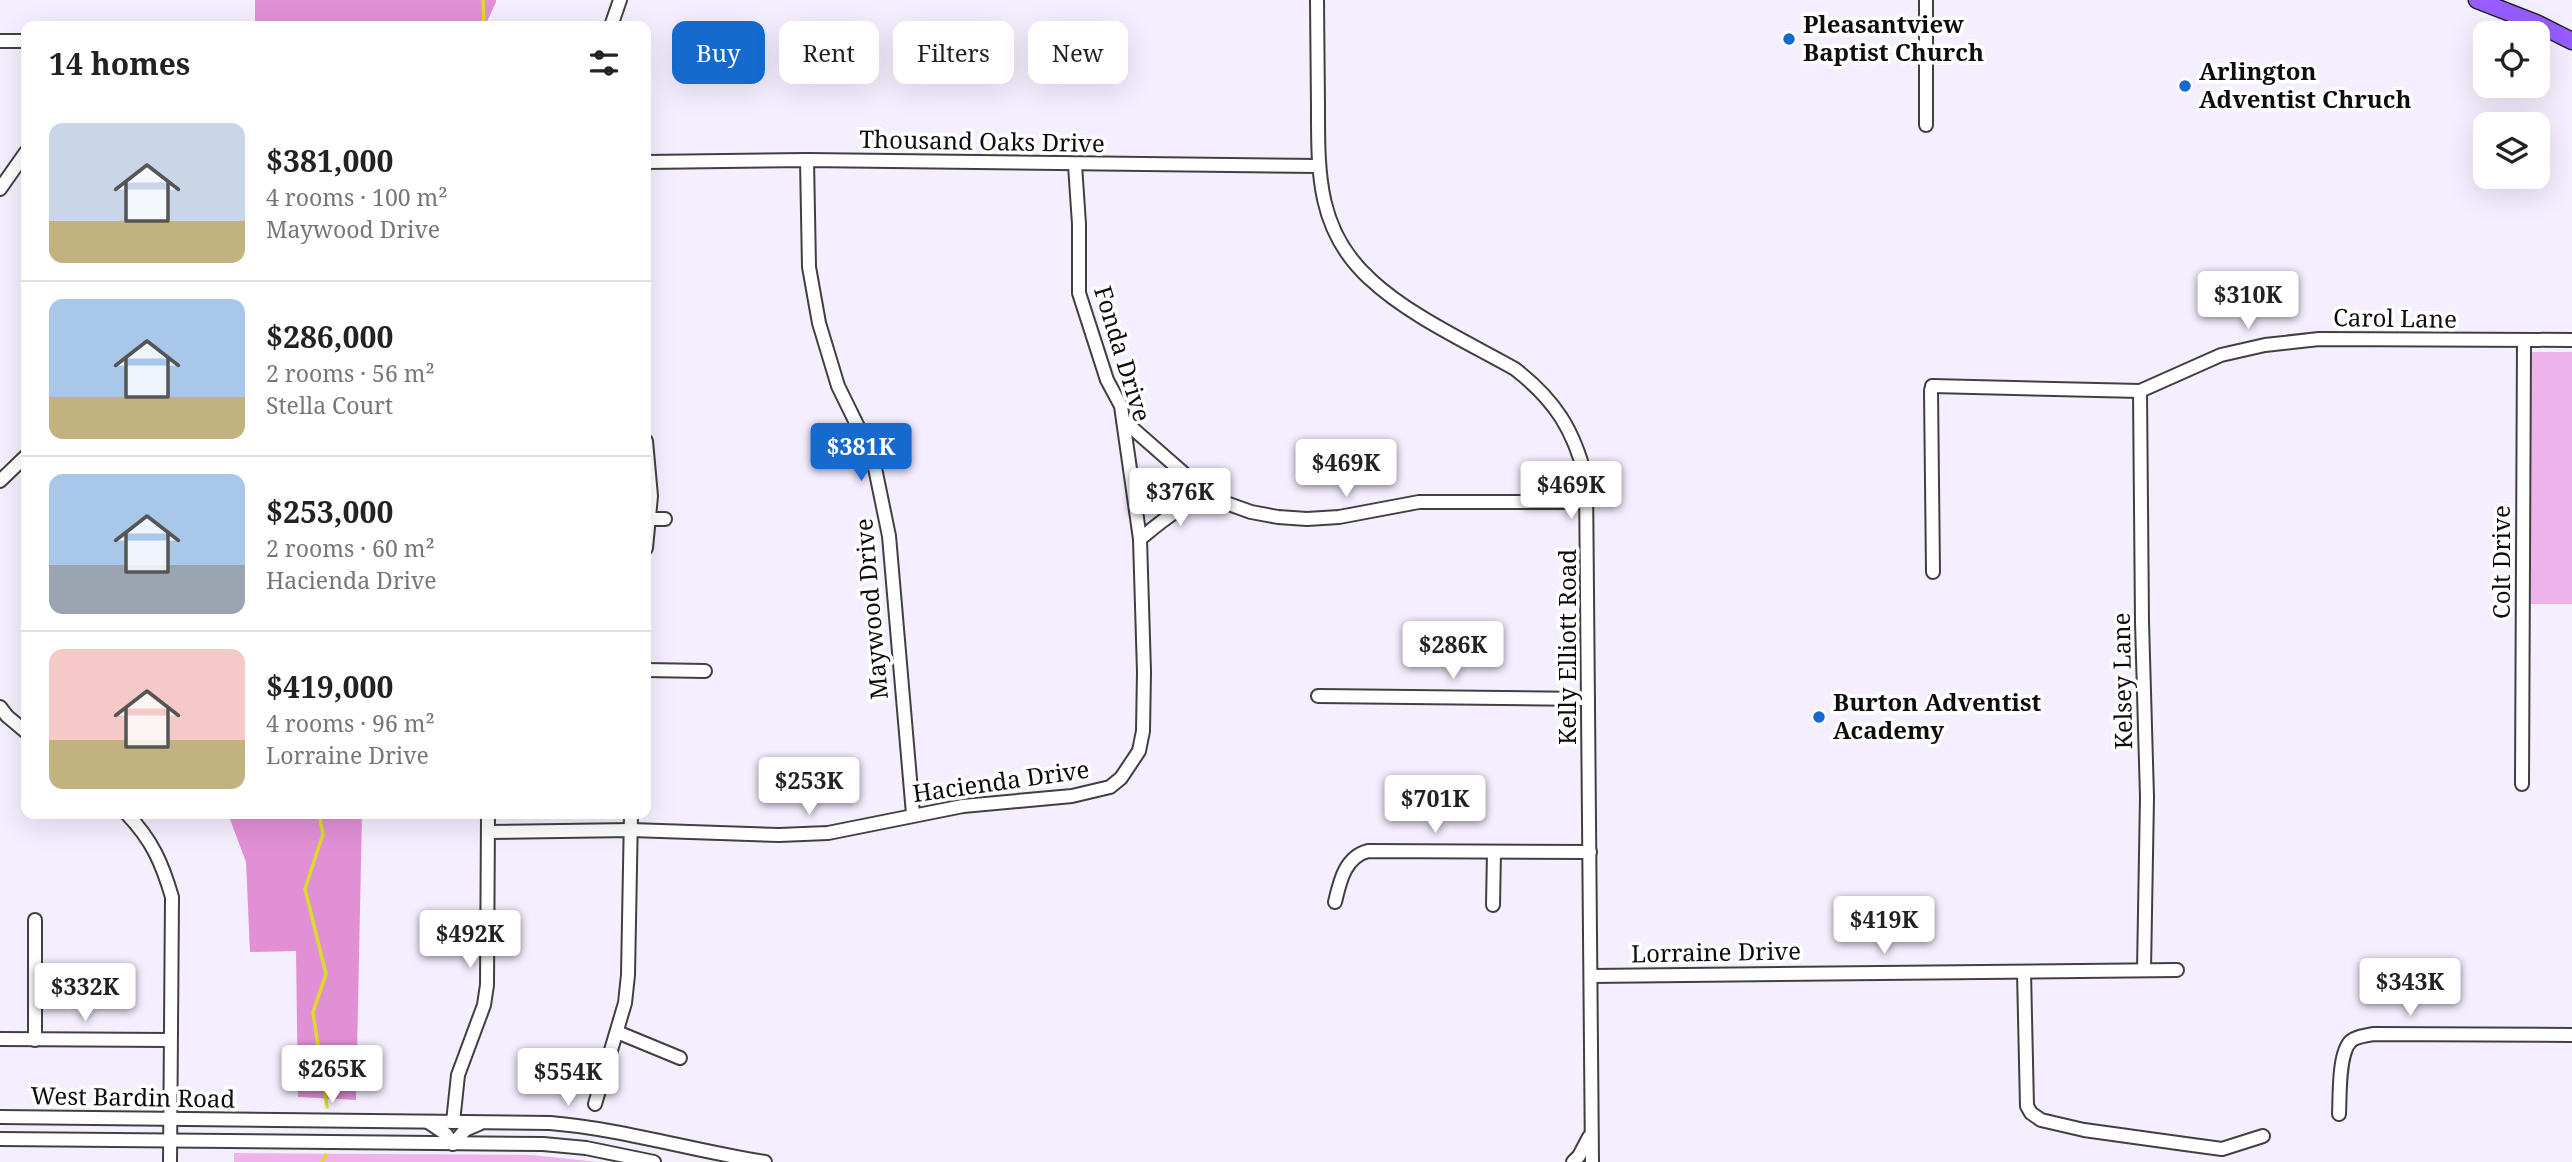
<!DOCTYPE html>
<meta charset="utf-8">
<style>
body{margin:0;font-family:"Noto Serif",serif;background:#f2f2f2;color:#222;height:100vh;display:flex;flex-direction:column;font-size:26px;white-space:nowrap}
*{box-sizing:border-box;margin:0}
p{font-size:23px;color:#767676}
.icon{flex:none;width:38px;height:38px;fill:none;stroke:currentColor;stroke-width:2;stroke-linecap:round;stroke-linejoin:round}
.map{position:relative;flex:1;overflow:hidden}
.details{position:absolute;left:21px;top:21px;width:630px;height:798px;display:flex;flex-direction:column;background:#fff;border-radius:14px;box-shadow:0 7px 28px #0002}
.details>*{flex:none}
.hud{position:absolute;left:672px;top:21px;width:665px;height:63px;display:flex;gap:14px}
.buttons{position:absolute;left:2473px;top:21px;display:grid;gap:14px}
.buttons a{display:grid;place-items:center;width:77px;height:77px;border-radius:14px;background:#fff;box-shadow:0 7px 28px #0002;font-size:35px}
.price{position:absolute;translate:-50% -60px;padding:0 16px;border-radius:7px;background:#fff;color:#222;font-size:23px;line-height:46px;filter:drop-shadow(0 2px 4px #0008)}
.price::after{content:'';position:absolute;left:50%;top:42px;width:21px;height:16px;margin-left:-10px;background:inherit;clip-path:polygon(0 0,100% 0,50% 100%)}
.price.current{background:#1669cd;color:#fff}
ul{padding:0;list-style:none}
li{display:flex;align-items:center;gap:21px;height:175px;padding:0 28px}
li+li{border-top:2px solid #e0e0e0}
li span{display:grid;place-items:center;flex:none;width:196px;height:140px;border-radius:14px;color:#555}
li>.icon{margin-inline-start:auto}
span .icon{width:84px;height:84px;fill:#fffc;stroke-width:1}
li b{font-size:30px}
h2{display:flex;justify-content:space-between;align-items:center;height:84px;padding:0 28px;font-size:30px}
.tag{padding:0 24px;border-radius:14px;background:#fff;box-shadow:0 7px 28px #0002;font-size:24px;line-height:63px}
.tag.current{background:#1669cd;color:#fff}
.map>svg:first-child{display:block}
.green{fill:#eeb3ea}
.forest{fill:#e190d5}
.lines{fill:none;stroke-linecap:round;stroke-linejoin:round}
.stream{stroke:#dcdb2b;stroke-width:3.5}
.minor-casing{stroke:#404040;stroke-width:16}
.major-casing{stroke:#1e1e1e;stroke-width:19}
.minor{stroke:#fff;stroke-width:12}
.major{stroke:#965eff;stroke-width:16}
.poi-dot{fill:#1669cd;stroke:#fff;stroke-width:2.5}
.labels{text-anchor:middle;stroke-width:7;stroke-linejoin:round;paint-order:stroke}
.poi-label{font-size:24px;font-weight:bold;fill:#0d0d0d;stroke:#fff;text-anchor:start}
.street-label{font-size:24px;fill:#0d0d0d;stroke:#fff}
</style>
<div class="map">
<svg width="2572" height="1162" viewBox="0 0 2572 1162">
<rect width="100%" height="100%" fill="#f5eeff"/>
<!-- green -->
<g class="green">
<rect x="2529" y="352" width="43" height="252"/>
<path d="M 234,1153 L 531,1155 L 598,1162 L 234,1162 Z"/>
</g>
<!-- forest -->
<g class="forest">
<path d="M 255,0 L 496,0 L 496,2 L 485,26 L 255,26 Z"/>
<path d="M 228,814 L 362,814 L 356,1100 L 298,1097 L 296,951 L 250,952 L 246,862 Z"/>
</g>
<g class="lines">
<!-- stream -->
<g class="stream">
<path d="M 483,0 L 484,26"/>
<path d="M 319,814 L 323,834 L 305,889 L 326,974 L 313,1012 L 327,1107"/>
<path d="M 322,1162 L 326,1155"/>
</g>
<defs>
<g id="minor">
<path d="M 1317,0 C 1317,36 1318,71 1318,107 C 1318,173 1317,231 1370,279 C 1408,315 1469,343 1515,369 C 1555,400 1574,430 1586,479 L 1592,1162"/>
<path d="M 611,26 L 620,0"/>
<path d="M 0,41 L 26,41"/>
<path d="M 1926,125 L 1926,0"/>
<path d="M 807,160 L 809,267 L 819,323 L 838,386 L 863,437 L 875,468 L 889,536 L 913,814"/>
<path d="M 646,162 L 807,160 L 1318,166"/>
<path d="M 0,189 L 26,152"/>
<path d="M 1932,386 L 2140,391 L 2221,355 L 2265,345 L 2319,339 L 2572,340"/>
<path d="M 1931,390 L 1933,572"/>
<path d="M 2140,391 L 2142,622 L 2147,797 L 2144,970"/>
<path d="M 1123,420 L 1212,498 L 1251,512 L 1278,517 L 1307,519 L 1339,517 L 1419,502 L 1588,502"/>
<path d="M 646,441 L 651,496 L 646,548"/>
<path d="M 0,481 L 26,456"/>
<path d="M 650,519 L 665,519"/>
<path d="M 1140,539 C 1162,521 1183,502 1212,498"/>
<path d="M 646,670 L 705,671"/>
<path d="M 1318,696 L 1588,699"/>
<path d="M 0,707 L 7,716 L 26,732"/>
<path d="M 2522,784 L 2524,340"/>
<path d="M 127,814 C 152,840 162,863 172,897 L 170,1162"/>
<path d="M 488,832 L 631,830 L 779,835 L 828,833 L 963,806 L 1072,796 L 1110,787 L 1121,778 L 1139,751 L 1143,731 L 1144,672 L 1140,539 L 1121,406 L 1107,380 L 1079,293 L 1079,224 L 1075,165"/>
<path d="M 1335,902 C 1340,881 1345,857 1368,851 L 1590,852"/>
<path d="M 1493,905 L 1494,852"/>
<path d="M 2024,972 L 2027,1106 L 2031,1113 L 2041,1120 L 2084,1130 L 2185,1144 L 2222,1149 L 2263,1136"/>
<path d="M 1591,976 L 2177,970"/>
<path d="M 617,1032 L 680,1058"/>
<path d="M 0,1039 L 169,1040"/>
<path d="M 35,1040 L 35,920"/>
<path d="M 595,1104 L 625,1003 L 628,975 L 631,814"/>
<path d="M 2339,1114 C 2340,1097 2338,1053 2351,1041 C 2357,1036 2366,1036 2373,1034 L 2572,1035"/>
<path d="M 0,1117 L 550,1123 C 623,1129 693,1151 765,1162"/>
<path d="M 428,1122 L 446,1134 L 453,1144 L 465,1130 L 479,1124"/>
<path d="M 453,1122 L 458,1075 L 484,1005 L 487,985 L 488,814"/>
<path d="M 0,1139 L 543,1144 L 586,1148 L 654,1162"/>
<path d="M 1573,1162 L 1579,1156 L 1589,1137"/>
</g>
<path id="major" d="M 2477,0 L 2536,23 L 2572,41"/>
</defs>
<!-- minor casing -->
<use href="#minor" class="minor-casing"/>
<!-- major casing -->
<use href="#major" class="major-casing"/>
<!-- minor -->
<use href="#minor" class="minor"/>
<!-- major -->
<use href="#major" class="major"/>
</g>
<!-- markers -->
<g class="poi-dot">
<circle cx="1789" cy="39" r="7"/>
<circle cx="2185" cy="86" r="7"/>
<circle cx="1819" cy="717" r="7"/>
</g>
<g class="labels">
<!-- poi labels -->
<g class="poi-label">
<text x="1803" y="33">Pleasantview<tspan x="1803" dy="28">Baptist Church</tspan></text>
<text x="2199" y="80">Arlington<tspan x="2199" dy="28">Adventist Chruch</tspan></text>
<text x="1833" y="711">Burton Adventist<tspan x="1833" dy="28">Academy</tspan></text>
</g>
<!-- street labels -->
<g class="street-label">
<text transform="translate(982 142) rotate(1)" y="8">Thousand Oaks Drive</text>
<text transform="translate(2395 319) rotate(1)" y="8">Carol Lane</text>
<text transform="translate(1122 354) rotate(73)" y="8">Fonda Drive</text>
<text transform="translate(2502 562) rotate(-90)" y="8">Colt Drive</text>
<text transform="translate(872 609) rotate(-95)" y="8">Maywood Drive</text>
<text transform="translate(1568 647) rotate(-90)" y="8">Kelly Elliott Road</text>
<text transform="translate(2123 681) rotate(-91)" y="8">Kelsey Lane</text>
<text transform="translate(1001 782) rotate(-8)" y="8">Hacienda Drive</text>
<text transform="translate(1716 953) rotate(-1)" y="8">Lorraine Drive</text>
<text transform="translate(133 1098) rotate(1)" y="8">West Bardin Road</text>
</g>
</g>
</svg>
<div class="buttons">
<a><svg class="icon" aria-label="locate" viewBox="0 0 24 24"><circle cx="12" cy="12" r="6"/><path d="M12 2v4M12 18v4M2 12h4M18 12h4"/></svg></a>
<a><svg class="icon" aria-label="layers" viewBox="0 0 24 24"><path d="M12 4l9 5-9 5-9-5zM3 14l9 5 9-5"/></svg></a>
</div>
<b class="price" style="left:2248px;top:331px">$310K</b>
<b class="price current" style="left:861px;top:483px">$381K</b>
<b class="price" style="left:1346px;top:499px">$469K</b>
<b class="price" style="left:1571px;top:521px">$469K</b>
<b class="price" style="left:1180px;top:528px">$376K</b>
<b class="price" style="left:1453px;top:681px">$286K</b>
<b class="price" style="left:809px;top:817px">$253K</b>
<b class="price" style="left:1435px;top:835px">$701K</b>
<b class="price" style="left:1884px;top:956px">$419K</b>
<b class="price" style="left:470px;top:970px">$492K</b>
<b class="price" style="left:2410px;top:1018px">$343K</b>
<b class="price" style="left:85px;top:1023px">$332K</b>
<b class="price" style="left:332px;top:1105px">$265K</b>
<b class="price" style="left:568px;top:1108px">$554K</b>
<div class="hud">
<a class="tag current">Buy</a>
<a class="tag">Rent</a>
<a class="tag">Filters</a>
<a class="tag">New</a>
</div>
<section class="details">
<h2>14 homes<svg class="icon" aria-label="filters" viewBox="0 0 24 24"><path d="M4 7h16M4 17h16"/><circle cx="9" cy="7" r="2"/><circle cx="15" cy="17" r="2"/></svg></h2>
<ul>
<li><span style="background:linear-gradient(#c9d6e8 70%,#c2b280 0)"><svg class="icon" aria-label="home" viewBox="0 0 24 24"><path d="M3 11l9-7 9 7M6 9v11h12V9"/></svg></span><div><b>$381,000</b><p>4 rooms · 100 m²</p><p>Maywood Drive</p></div></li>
<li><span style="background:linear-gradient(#a9c7e8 70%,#c2b280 0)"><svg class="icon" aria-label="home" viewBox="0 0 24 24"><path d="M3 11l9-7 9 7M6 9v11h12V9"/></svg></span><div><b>$286,000</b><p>2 rooms · 56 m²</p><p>Stella Court</p></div></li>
<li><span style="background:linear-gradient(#a9c7e8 65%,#9aa5b1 0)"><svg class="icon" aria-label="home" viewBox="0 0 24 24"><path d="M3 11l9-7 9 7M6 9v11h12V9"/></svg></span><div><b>$253,000</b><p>2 rooms · 60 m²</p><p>Hacienda Drive</p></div></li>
<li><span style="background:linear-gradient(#f6c9c9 65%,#c2b280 0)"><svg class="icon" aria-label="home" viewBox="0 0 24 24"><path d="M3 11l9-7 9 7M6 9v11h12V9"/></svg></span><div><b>$419,000</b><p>4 rooms · 96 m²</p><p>Lorraine Drive</p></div></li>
</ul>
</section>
</div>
